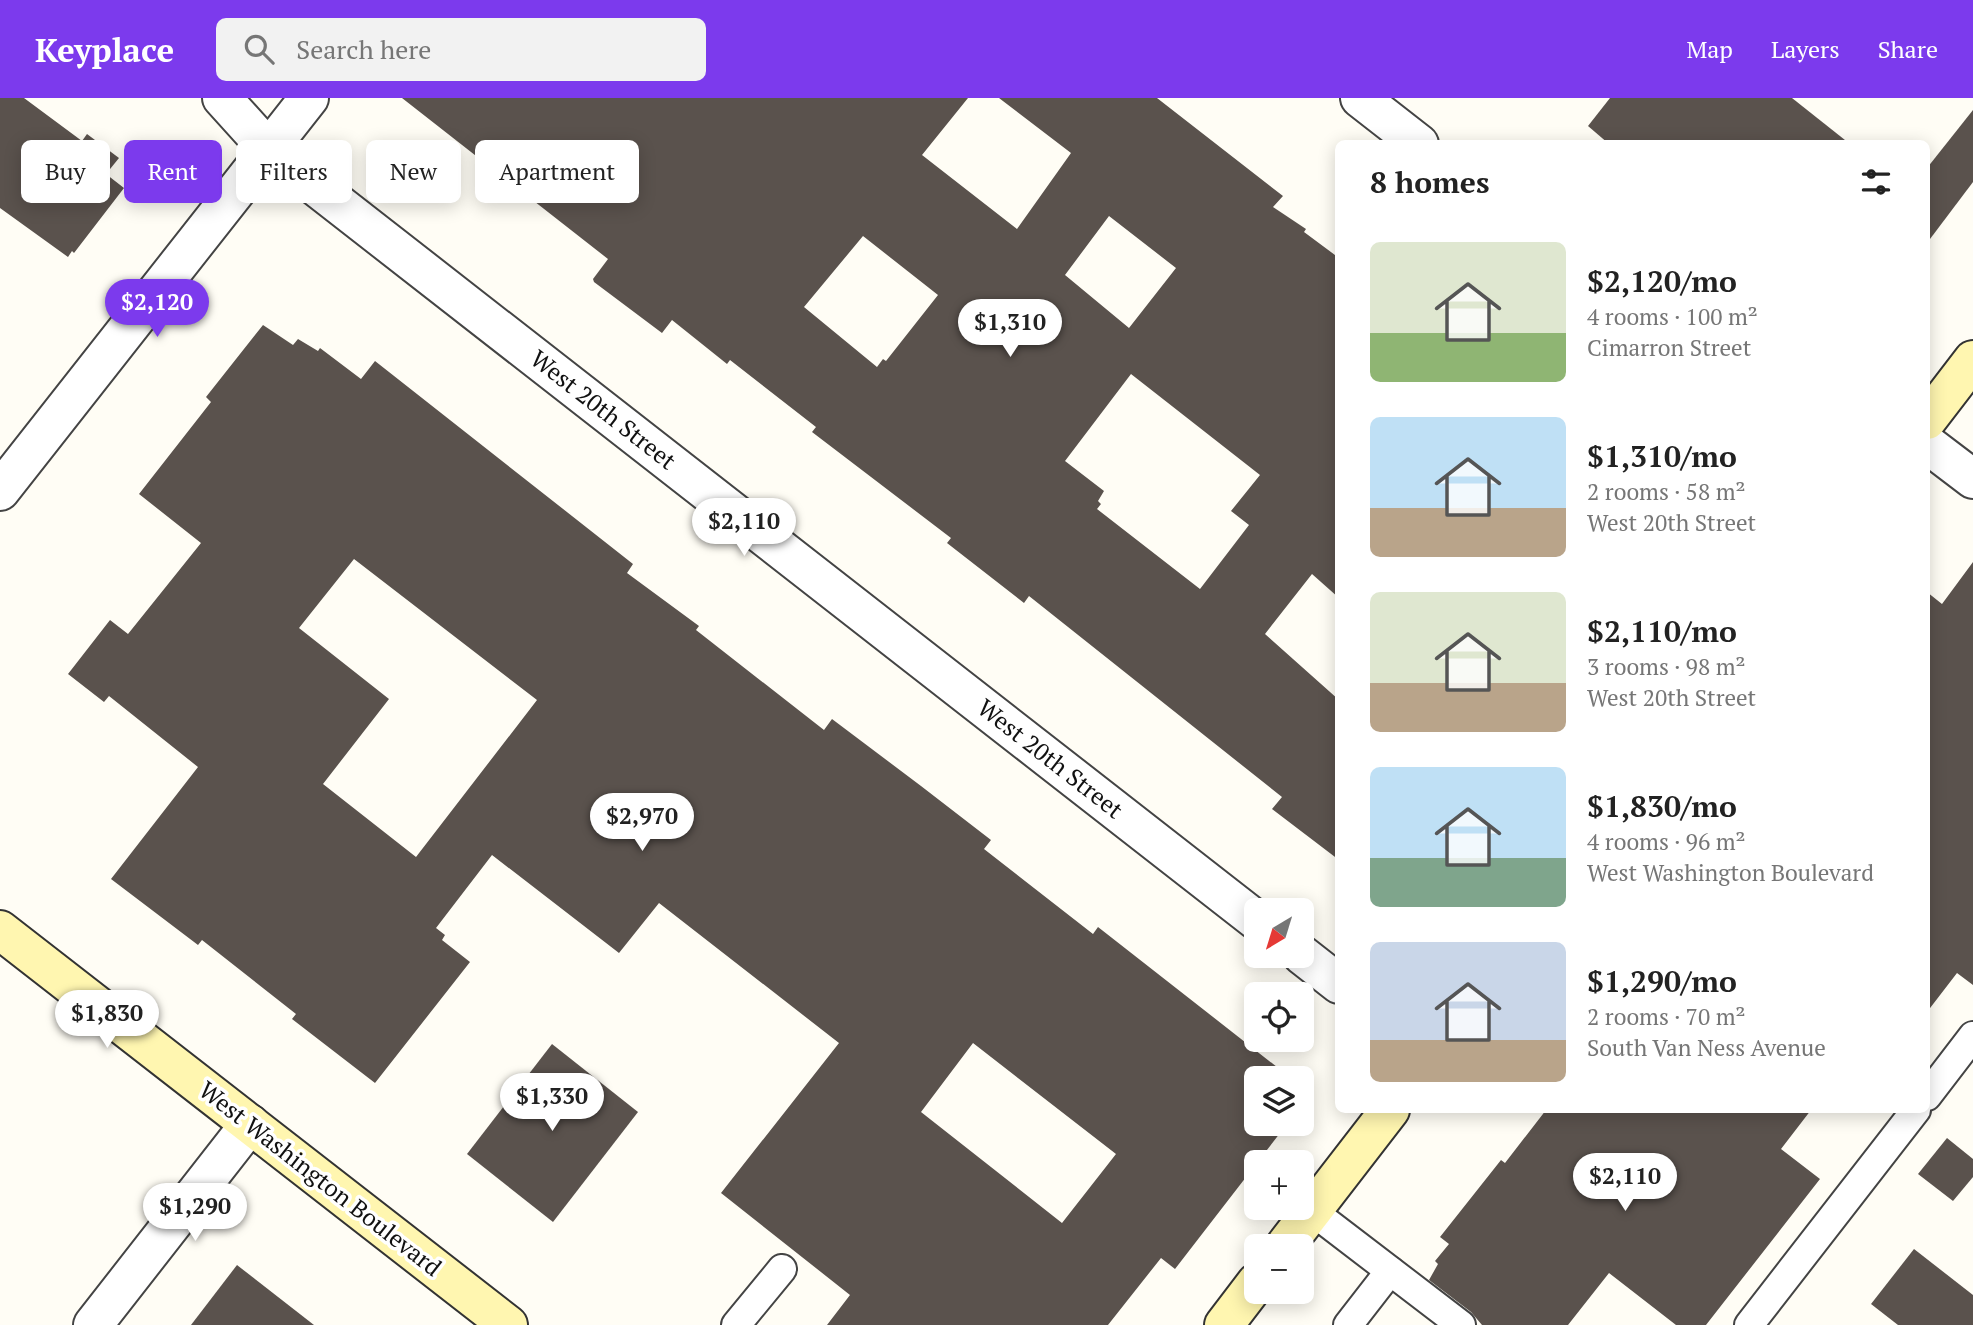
<!DOCTYPE html>
<meta charset="utf-8">
<style>
body{margin:0;font-family:"PT Serif",serif;background:#f2f2f2;color:#222;height:100vh;display:flex;flex-direction:column;font-size:26px;white-space:nowrap}
*{box-sizing:border-box;margin:0}
p{font-size:23px;color:#767676}
.icon{flex:none;width:38px;height:38px;fill:none;stroke:currentColor;stroke-width:2;stroke-linecap:round;stroke-linejoin:round}
.map{position:relative;flex:1;overflow:hidden}
.drawer{position:absolute;left:1335px;top:42px;width:595px;height:973px;display:flex;flex-direction:column;background:#fff;border-radius:10px;box-shadow:0 4px 18px #0003}
.drawer>*{flex:none}
.hud{position:absolute;left:21px;top:42px;width:665px;height:63px;display:flex;gap:14px}
.needle{width:46px;rotate:218deg}
.buttons{position:absolute;left:1244px;top:800px;display:grid;gap:14px}
.buttons a{display:grid;place-items:center;width:70px;height:70px;border-radius:10px;background:#fff;box-shadow:0 4px 18px #0003;font-size:35px}
.price{position:absolute;translate:-50% -60px;padding:0 16px;border-radius:24px;background:#fff;color:#222;font-size:23px;line-height:46px;filter:drop-shadow(0 2px 4px #0008)}
.price::after{content:'';position:absolute;left:50%;top:42px;width:21px;height:16px;margin-left:-10px;background:inherit;clip-path:polygon(0 0,100% 0,50% 100%)}
.price.on{background:#7c3aed;color:#fff}
ul{padding:0;list-style:none}
li{display:flex;align-items:center;gap:21px;height:175px;padding:0 35px}
li span{display:grid;place-items:center;flex:none;width:196px;height:140px;border-radius:10px;color:#555}
li>.icon{margin-inline-start:auto}
span .icon{width:84px;height:84px;fill:#fffc;stroke-width:1}
li b{font-size:30px}
h2{display:flex;justify-content:space-between;align-items:center;height:84px;padding:0 35px;font-size:30px}
.tag{padding:0 24px;border-radius:10px;background:#fff;box-shadow:0 4px 18px #0003;font-size:24px;line-height:63px}
.tag.on{background:#7c3aed;color:#fff}
header{display:flex;align-items:center;gap:42px;box-sizing:border-box;height:98px;padding:0 35px;background:#7c3aed;color:#fff}
header strong{font-size:33px}
nav{display:flex;gap:38px;margin-inline-start:auto;font-size:24px}
.search{width:490px;height:63px;background:#f2f2f2;display:flex;align-items:center;gap:18px;box-sizing:border-box;padding:0 24px;border-radius:10px;color:#767676;font-size:26px}
.map>svg:first-child{display:block}
.building{fill:#5a524d;fill-rule:evenodd}
.lines{fill:none;stroke-linecap:round;stroke-linejoin:round}
.lane-casing{stroke:#444;stroke-width:32}
.street-casing{stroke:#444;stroke-width:42}
.secondary-casing{stroke:#333;stroke-width:42}
.lane{stroke:#fff;stroke-width:28}
.street{stroke:#fff;stroke-width:38}
.secondary{stroke:#fff6b0;stroke-width:38}
.labels{text-anchor:middle;stroke-width:7;stroke-linejoin:round;paint-order:stroke}
.street-label{font-size:24px;fill:#111;stroke:#fff}
</style>
<header>
<strong>Keyplace</strong>
<div class="search"><svg class="icon" aria-label="search" viewBox="0 0 24 24"><circle cx="10" cy="10" r="6"/><path d="M15 15l6 6"/></svg>Search here</div>
<nav><a>Map</a><a>Layers</a><a>Share</a></nav>
</header>
<div class="map">
<svg width="1973" height="1227" viewBox="0 0 1973 1227">
<rect width="100%" height="100%" fill="#fffdf5"/>
<!-- building -->
<g class="building">
<path d="M 0,0 L 24,0 L 82,43 L 87,36 L 119,60 L 106,76 L 124,90 L 74,155 L 72,153 L 68,159 L 0,110 Z"/>
<path d="M 402,0 L 968,0 L 922,57 L 1017,131 L 1071,55 L 999,0 L 1157,0 L 1283,98 L 1273,109 L 1306,131 L 1304,134 L 1339,160 L 1339,500 L 1312,476 L 1265,536 L 1339,602 L 1339,762 L 1272,711 L 1282,699 L 1029,498 L 1024,505 L 947,445 L 951,440 L 812,334 L 816,329 L 730,262 L 727,266 L 672,222 L 662,235 L 594,184 L 593,181 L 608,161 ZM 1109,118 L 1176,170 L 1129,230 L 1065,177 ZM 863,138 L 938,197 L 886,263 L 883,261 L 877,269 L 804,209 ZM 1131,276 L 1260,377 L 1231,413 L 1249,427 L 1200,491 L 1097,411 L 1101,406 L 1098,403 L 1104,393 L 1065,363 Z"/>
<path d="M 1610,0 L 1792,0 L 1850,46 L 1609,46 L 1588,28 Z"/>
<path d="M 1973,12 L 1973,84 L 1927,145 L 1927,70 Z"/>
<path d="M 263,227 L 293,247 L 298,241 L 318,253 L 320,250 L 361,281 L 375,263 L 633,466 L 627,475 L 699,528 L 696,532 L 824,632 L 832,621 L 921,688 L 991,742 L 984,751 L 1093,836 L 1098,829 L 1291,980 L 1256,980 L 1256,1026 L 1287,1026 L 1175,1171 L 1161,1160 L 1108,1227 L 827,1227 L 850,1197 L 721,1095 L 839,945 L 659,805 L 619,855 L 492,757 L 436,830 L 445,837 L 442,842 L 470,864 L 375,985 L 292,921 L 296,916 L 202,842 L 198,847 L 111,781 L 198,669 L 109,598 L 104,604 L 68,576 L 110,522 L 128,536 L 201,445 L 139,396 L 211,304 L 206,299 ZM 354,461 L 537,602 L 416,759 L 323,686 L 389,601 L 299,530 ZM 973,945 L 1116,1056 L 1062,1125 L 921,1014 Z"/>
<path d="M 1973,464 L 1973,887 L 1957,875 L 1927,914 L 1927,494 L 1942,506 Z"/>
<path d="M 552,946 L 638,1014 L 553,1124 L 467,1056 Z"/>
<path d="M 1546,1012 L 1811,1012 L 1781,1051 L 1820,1081 L 1706,1227 L 1676,1227 L 1609,1175 L 1568,1227 L 1482,1227 L 1471,1214 L 1429,1182 L 1438,1166 L 1435,1163 L 1449,1146 L 1440,1139 L 1501,1062 L 1505,1065 Z"/>
<path d="M 1947,1040 L 1973,1061 L 1973,1079 L 1953,1103 L 1918,1076 Z"/>
<path d="M 1914,1151 L 1973,1197 L 1973,1227 L 1898,1227 L 1871,1206 Z"/>
<path d="M 237,1167 L 314,1227 L 191,1227 Z"/>
</g>
<g class="lines">
<defs>
<g id="lane">
<path d="M 1927,998 L 1973,938"/>
<path d="M 1312,1113 L 1461,1227"/>
<path d="M 736,1227 L 782,1171"/>
<path d="M 1348,1227 L 1390,1173"/>
<path d="M 1749,1227 L 1916,1012"/>
</g>
<g id="street">
<path d="M 222,0 L 269,52 L 1256,822"/>
<path d="M 1360,0 L 1419,46"/>
<path d="M 1927,346 L 1973,381"/>
<path d="M 0,393 L 309,0"/>
<path d="M 1302,857 L 1339,886"/>
<path d="M 93,1227 L 250,1026"/>
</g>
<g id="secondary">
<path d="M 1927,322 L 1973,262"/>
<path d="M 0,832 L 508,1227"/>
<path d="M 1285,1148 L 1390,1012"/>
<path d="M 1224,1227 L 1256,1185"/>
</g>
</defs>
<!-- lane casing -->
<use href="#lane" class="lane-casing"/>
<!-- street casing -->
<use href="#street" class="street-casing"/>
<!-- secondary casing -->
<use href="#secondary" class="secondary-casing"/>
<!-- lane -->
<use href="#lane" class="lane"/>
<!-- street -->
<use href="#street" class="street"/>
<!-- secondary -->
<use href="#secondary" class="secondary"/>
</g>
<g class="labels">
<!-- street labels -->
<g class="street-label">
<text transform="translate(603 312) rotate(38)" y="8">West 20th Street</text>
<text transform="translate(1050 661) rotate(38)" y="8">West 20th Street</text>
<text transform="translate(320 1081) rotate(38)" y="8">West Washington Boulevard</text>
</g>
</g>
</svg>
<div class="buttons">
<a><svg class="needle" viewBox="-14 -14 28 28"><path d="M0-13l5 13h-10z" fill="#e53935"/><path d="M0 13l5-13h-10z" fill="#767676"/></svg></a>
<a><svg class="icon" aria-label="locate" viewBox="0 0 24 24"><circle cx="12" cy="12" r="6"/><path d="M12 2v4M12 18v4M2 12h4M18 12h4"/></svg></a>
<a><svg class="icon" aria-label="layers" viewBox="0 0 24 24"><path d="M12 4l9 5-9 5-9-5zM3 14l9 5 9-5"/></svg></a>
<a>+</a>
<a>−</a>
</div>
<b class="price on" style="left:157px;top:241px">$2,120</b>
<b class="price" style="left:1010px;top:261px">$1,310</b>
<b class="price" style="left:744px;top:460px">$2,110</b>
<b class="price" style="left:642px;top:755px">$2,970</b>
<b class="price" style="left:107px;top:952px">$1,830</b>
<b class="price" style="left:552px;top:1035px">$1,330</b>
<b class="price" style="left:1625px;top:1115px">$2,110</b>
<b class="price" style="left:195px;top:1145px">$1,290</b>
<div class="hud">
<a class="tag">Buy</a>
<a class="tag on">Rent</a>
<a class="tag">Filters</a>
<a class="tag">New</a>
<a class="tag">Apartment</a>
</div>
<section class="drawer">
<h2>8 homes<svg class="icon" aria-label="filters" viewBox="0 0 24 24"><path d="M4 7h16M4 17h16"/><circle cx="9" cy="7" r="2"/><circle cx="15" cy="17" r="2"/></svg></h2>
<ul>
<li><span style="background:linear-gradient(#dfe7d0 65%,#8fb573 0)"><svg class="icon" aria-label="home" viewBox="0 0 24 24"><path d="M3 11l9-7 9 7M6 9v11h12V9"/></svg></span><div><b>$2,120/mo</b><p>4 rooms · 100 m²</p><p>Cimarron Street</p></div></li>
<li><span style="background:linear-gradient(#bfe0f5 65%,#b9a48a 0)"><svg class="icon" aria-label="home" viewBox="0 0 24 24"><path d="M3 11l9-7 9 7M6 9v11h12V9"/></svg></span><div><b>$1,310/mo</b><p>2 rooms · 58 m²</p><p>West 20th Street</p></div></li>
<li><span style="background:linear-gradient(#dfe7d0 65%,#b9a48a 0)"><svg class="icon" aria-label="home" viewBox="0 0 24 24"><path d="M3 11l9-7 9 7M6 9v11h12V9"/></svg></span><div><b>$2,110/mo</b><p>3 rooms · 98 m²</p><p>West 20th Street</p></div></li>
<li><span style="background:linear-gradient(#bfe0f5 65%,#7fa58c 0)"><svg class="icon" aria-label="home" viewBox="0 0 24 24"><path d="M3 11l9-7 9 7M6 9v11h12V9"/></svg></span><div><b>$1,830/mo</b><p>4 rooms · 96 m²</p><p>West Washington Boulevard</p></div></li>
<li><span style="background:linear-gradient(#c9d6e8 70%,#b9a48a 0)"><svg class="icon" aria-label="home" viewBox="0 0 24 24"><path d="M3 11l9-7 9 7M6 9v11h12V9"/></svg></span><div><b>$1,290/mo</b><p>2 rooms · 70 m²</p><p>South Van Ness Avenue</p></div></li>
</ul>
</section>
</div>
